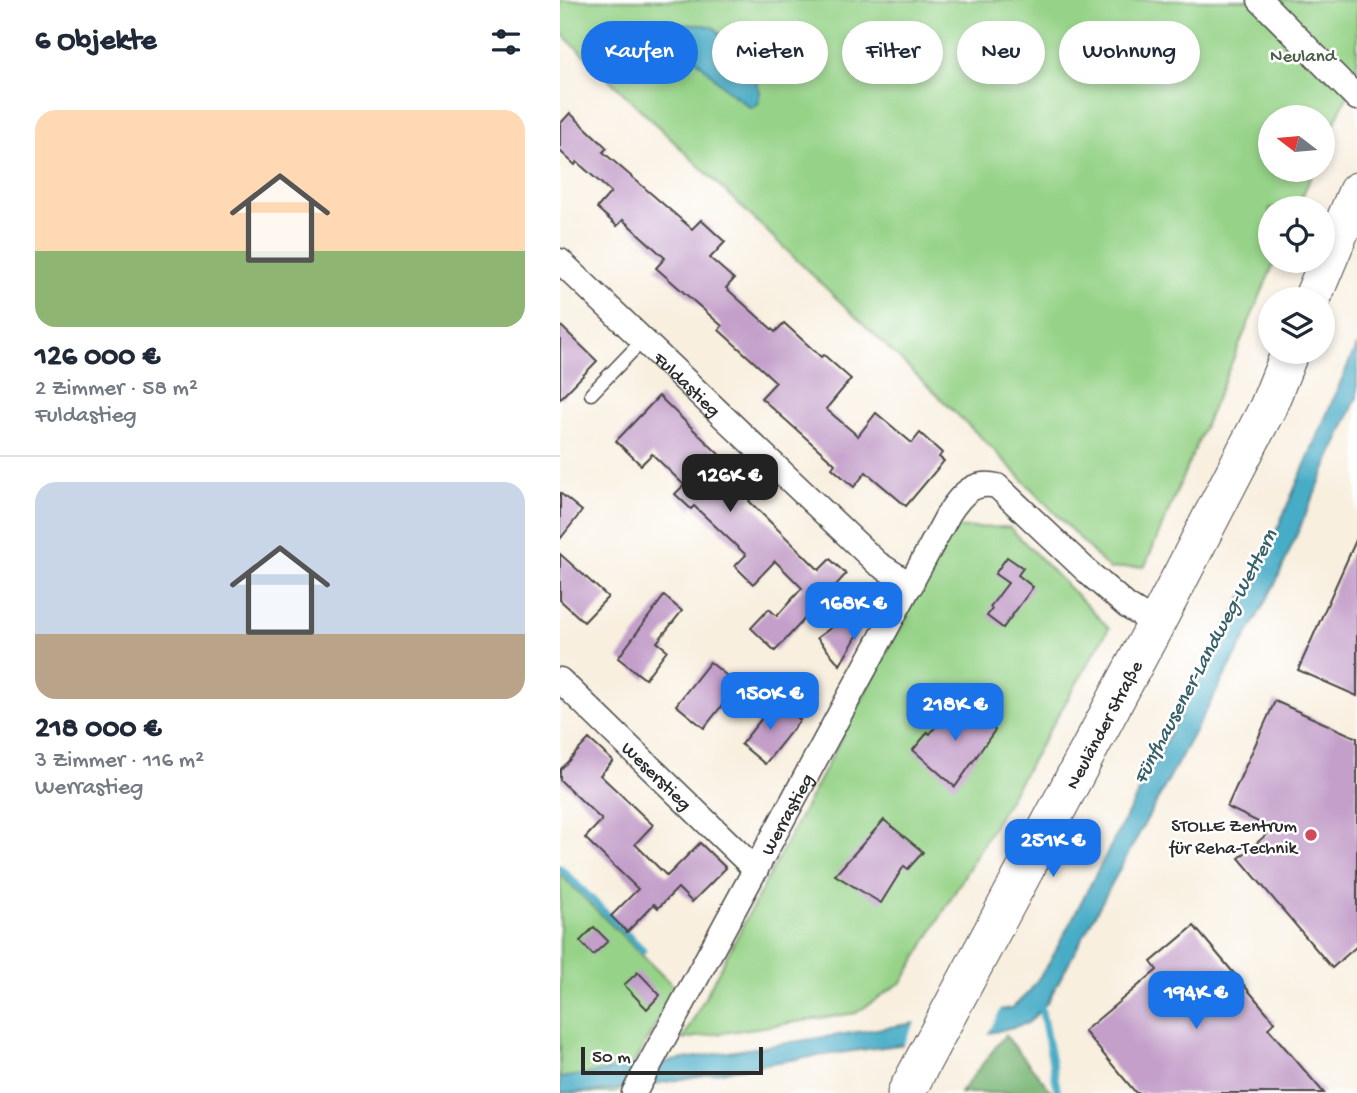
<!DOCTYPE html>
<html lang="de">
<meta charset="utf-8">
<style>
body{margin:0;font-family:"Gochi Hand",sans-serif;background:#f6f6f7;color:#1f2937;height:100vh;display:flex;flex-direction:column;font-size:26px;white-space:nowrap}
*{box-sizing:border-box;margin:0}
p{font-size:23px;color:#747a83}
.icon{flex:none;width:38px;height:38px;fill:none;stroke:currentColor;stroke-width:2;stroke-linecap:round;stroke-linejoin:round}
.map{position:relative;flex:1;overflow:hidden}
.sheet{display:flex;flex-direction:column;background:#fff;width:560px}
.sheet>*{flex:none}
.top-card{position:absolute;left:21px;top:21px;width:665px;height:63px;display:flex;gap:14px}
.needle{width:46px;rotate:286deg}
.controls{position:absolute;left:698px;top:105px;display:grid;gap:14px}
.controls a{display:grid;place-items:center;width:77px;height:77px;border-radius:50%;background:#fff;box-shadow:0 4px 10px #0003;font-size:35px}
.scale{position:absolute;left:21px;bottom:18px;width:182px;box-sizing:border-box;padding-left:7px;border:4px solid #2b2b2b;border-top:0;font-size:19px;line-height:24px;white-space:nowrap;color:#2b2b2b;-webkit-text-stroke:5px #fff;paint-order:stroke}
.price{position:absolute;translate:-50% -60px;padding:0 16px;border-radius:14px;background:#1a73e8;color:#fff;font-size:23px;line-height:46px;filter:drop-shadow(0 2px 4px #0008)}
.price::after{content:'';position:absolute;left:50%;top:42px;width:21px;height:16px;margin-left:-10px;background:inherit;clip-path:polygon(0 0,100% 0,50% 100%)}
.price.current{background:#222;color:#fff}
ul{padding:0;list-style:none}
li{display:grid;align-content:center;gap:14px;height:371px;padding:0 35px}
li+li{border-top:2px solid #e0e1e3}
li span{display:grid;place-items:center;height:217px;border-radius:21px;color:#555}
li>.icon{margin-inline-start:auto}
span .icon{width:126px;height:126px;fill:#fffc;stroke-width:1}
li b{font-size:30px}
h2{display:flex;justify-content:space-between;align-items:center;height:84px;padding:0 35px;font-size:30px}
.chip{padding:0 24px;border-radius:32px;background:#fff;box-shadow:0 4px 10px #0003;font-size:24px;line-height:63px}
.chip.current{background:#1a73e8;color:#fff}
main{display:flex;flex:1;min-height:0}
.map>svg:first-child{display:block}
.green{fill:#96d388;stroke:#607f5a;stroke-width:2}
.forest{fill:#78b574;stroke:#527050;stroke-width:2}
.water{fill:#46acc6;stroke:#386c78;stroke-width:2}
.pier{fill:#f8efdf}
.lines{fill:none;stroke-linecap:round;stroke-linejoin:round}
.stream{stroke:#46acc6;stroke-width:7}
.building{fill:#c39fc9}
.lane-casing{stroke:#4a4846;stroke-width:15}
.street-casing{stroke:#4a4846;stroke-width:27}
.secondary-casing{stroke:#4a4846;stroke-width:39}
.lane{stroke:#fff;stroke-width:12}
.street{stroke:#fff;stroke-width:24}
.secondary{stroke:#fff;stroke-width:37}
.poi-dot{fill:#d1495b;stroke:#fff;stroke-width:2.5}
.labels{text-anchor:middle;stroke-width:5;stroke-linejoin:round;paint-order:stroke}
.park-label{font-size:19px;fill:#4b5d47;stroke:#fff}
.street-label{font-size:19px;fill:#2b2b2b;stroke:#fff}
.poi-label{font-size:19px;fill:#2b2b2b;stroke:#fff;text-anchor:end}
.water-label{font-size:21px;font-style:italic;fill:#365f69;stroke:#fff}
</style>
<main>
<section class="sheet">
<h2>6 Objekte<svg class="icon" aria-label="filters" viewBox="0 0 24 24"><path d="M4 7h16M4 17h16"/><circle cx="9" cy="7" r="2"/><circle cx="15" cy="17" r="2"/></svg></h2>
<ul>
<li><span style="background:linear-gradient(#ffd9b3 65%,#8fb573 0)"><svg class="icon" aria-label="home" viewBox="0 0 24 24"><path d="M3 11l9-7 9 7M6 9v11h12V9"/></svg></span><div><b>126 000 €</b><p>2 Zimmer · 58 m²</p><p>Fuldastieg</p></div></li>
<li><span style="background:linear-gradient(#c9d6e8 70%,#b9a48a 0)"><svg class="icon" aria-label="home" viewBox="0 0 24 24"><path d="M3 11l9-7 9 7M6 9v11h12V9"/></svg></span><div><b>218 000 €</b><p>3 Zimmer · 116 m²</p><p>Werrastieg</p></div></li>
</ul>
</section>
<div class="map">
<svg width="797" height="1093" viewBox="0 0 797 1093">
<rect width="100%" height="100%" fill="#fff"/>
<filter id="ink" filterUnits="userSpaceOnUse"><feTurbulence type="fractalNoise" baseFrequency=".0143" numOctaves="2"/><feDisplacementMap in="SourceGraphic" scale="14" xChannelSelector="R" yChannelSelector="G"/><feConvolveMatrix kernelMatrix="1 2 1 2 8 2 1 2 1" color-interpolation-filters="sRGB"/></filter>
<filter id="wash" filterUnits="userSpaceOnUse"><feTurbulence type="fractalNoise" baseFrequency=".00686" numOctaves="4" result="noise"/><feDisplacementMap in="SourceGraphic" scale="28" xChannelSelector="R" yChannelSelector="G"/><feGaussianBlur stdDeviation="1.57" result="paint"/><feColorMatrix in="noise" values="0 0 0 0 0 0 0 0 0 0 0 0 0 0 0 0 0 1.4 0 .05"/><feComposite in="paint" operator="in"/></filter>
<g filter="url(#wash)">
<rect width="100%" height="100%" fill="#f8efdf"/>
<!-- green -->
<g class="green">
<path d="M 0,0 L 797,0 L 797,83 L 784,102 L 763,148 L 763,117 L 710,117 L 710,170 L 754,170 L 737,208 L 710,208 L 710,261 L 715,261 L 585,566 L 549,569 L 432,448 L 0,32 Z"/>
<path d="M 449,527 L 549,628 L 343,981 L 296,1013 L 123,1039 L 392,528 Z"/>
<path d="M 0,874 L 116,989 L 57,1093 L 0,1093 Z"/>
</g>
<!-- forest -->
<path class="forest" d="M 445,1035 L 493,1093 L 400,1093 Z"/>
<!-- water -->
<g class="water">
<path d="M 111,24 L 144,25 L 155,28 L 191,70 L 200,91 L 198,104 L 191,108 L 166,89 L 107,30 Z"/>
<path d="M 797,344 L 797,397 L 716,582 L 487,1003 L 468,1023 L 434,1032 C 359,1043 285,1051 211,1063 C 141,1074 71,1093 0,1093 L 0,1078 L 452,1008 L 469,992 L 489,963 L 715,534 Z"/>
</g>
<!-- pier -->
<path class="pier" d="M 442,1007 L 426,1037 L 341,1049 L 356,1021 Z"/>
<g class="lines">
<!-- stream -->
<g class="stream">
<path d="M 0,868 L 83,950"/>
<path d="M 480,1002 L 498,1093"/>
</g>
</g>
<g id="blocks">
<!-- building -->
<g class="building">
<path d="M 10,113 L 47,148 L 43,152 L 132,229 L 141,220 L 165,242 L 150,258 L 174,279 L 166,288 L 215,332 L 224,323 L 261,357 L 264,355 L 291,379 L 266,409 L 298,436 L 316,413 L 352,443 L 360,433 L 382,453 L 379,457 L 384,461 L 346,506 L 306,472 L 294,487 L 272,468 L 275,464 L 201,398 L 216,382 L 159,330 L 162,326 L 96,268 L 105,258 L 63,220 L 57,226 L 37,208 L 51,192 L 17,162 L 15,165 L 0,151 L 0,124 Z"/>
<path d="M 0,325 L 37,361 L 0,399 Z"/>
<path d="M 99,396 L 171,466 L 165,473 L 192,498 L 189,501 L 259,570 L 270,559 L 286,574 L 215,651 L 191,628 L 209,609 L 217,616 L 242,588 L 215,561 L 193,584 L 175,566 L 186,555 L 134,506 L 131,509 L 115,494 L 124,485 L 92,454 L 81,465 L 56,441 Z"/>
<path d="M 0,493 L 22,511 L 0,539 Z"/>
<path d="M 797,538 L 797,696 L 738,670 Z"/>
<path d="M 0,554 L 48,597 L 24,622 L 0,600 Z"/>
<path d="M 447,557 L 463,568 L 458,575 L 473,587 L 443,628 L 427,616 L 432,609 L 430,607 L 448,583 L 435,574 Z"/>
<path d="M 325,588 L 280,665 L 257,638 Z"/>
<path d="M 104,596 L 122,611 L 97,642 L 107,650 L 85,679 L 58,658 Z"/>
<path d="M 150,662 L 178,685 L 144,728 L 116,705 Z"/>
<path d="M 216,701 L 240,720 L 205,764 L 181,744 Z"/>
<path d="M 395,701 L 435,730 L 395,787 L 353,750 L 368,732 L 370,734 Z"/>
<path d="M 715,701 L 797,738 L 797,946 L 772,968 L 679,858 L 713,829 L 667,807 Z"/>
<path d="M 29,739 L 53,761 L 40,775 L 93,825 L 75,844 L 107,876 L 140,843 L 166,868 L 132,902 L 118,888 L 98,908 L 94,904 L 67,932 L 51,916 L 78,889 L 25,838 L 42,820 L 0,780 L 0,770 Z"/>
<path d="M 324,820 L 363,852 L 348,869 L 344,866 L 321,903 L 275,875 Z"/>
<path d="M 634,926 L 715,1022 L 708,1028 L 764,1093 L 576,1093 L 524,1031 L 597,970 L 591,962 Z"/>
<path d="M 34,927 L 48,941 L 33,955 L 20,941 Z"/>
<path d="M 78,972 L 100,995 L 87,1009 L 64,985 Z"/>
</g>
</g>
</g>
<g filter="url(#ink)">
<use href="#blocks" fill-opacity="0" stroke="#4a4846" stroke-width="2"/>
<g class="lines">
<defs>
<path id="lane" d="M 31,394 L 83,340"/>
<g id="street">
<path d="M 700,0 L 797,98"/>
<path id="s1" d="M 0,261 L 317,563 L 351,585"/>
<path id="s2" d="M 0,680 L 196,870"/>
<path id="s3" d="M 74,1093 L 389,513 C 401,495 413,480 437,486 L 530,574 L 567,606 L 596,624"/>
</g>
<g id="secondary">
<path d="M 752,299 L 797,191"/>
<path id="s4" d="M 346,1093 L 596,624 L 708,407 L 730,352"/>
</g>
</defs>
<!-- lane casing -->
<use href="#lane" class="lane-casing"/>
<!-- street casing -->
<use href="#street" class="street-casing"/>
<!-- secondary casing -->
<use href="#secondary" class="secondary-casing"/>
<!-- lane -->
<use href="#lane" class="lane"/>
<!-- street -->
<use href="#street" class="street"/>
<!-- secondary -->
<use href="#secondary" class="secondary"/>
</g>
</g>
<!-- markers -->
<circle class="poi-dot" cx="751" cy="835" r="7"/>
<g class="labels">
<!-- park labels -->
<g class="park-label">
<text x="743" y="61">Neuland</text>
</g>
<!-- street labels -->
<g class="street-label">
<text dy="7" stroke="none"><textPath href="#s1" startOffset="177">Fuldastieg</textPath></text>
<text dy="7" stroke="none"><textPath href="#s4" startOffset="418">Neuländer Straße</textPath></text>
<text dy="7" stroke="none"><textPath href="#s2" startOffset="136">Weserstieg</textPath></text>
<text dy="7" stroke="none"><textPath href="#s3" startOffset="318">Werrastieg</textPath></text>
</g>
<!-- poi labels -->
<g class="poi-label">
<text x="737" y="831">STOLLE Zentrum<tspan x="737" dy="22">für Reha-Technik</tspan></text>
</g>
<!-- water labels -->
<g class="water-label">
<text transform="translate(644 656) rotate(-62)" y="7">Fünfhausener-Landweg-Wettern</text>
</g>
</g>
</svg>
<div class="controls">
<a><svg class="needle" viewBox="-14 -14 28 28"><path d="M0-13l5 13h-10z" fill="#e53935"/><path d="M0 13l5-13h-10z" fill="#747a83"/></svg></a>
<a><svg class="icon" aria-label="locate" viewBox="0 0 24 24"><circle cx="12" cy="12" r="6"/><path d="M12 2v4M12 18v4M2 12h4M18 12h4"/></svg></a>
<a><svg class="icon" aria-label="layers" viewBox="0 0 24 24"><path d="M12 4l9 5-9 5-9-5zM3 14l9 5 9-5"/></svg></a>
</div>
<div class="scale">50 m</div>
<b class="price current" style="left:170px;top:514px">126K €</b>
<b class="price" style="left:294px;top:642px">168K €</b>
<b class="price" style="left:210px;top:732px">150K €</b>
<b class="price" style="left:395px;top:743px">218K €</b>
<b class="price" style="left:493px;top:879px">251K €</b>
<b class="price" style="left:636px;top:1031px">194K €</b>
<div class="top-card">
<a class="chip current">Kaufen</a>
<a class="chip">Mieten</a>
<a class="chip">Filter</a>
<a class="chip">Neu</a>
<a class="chip">Wohnung</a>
</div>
</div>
</main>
